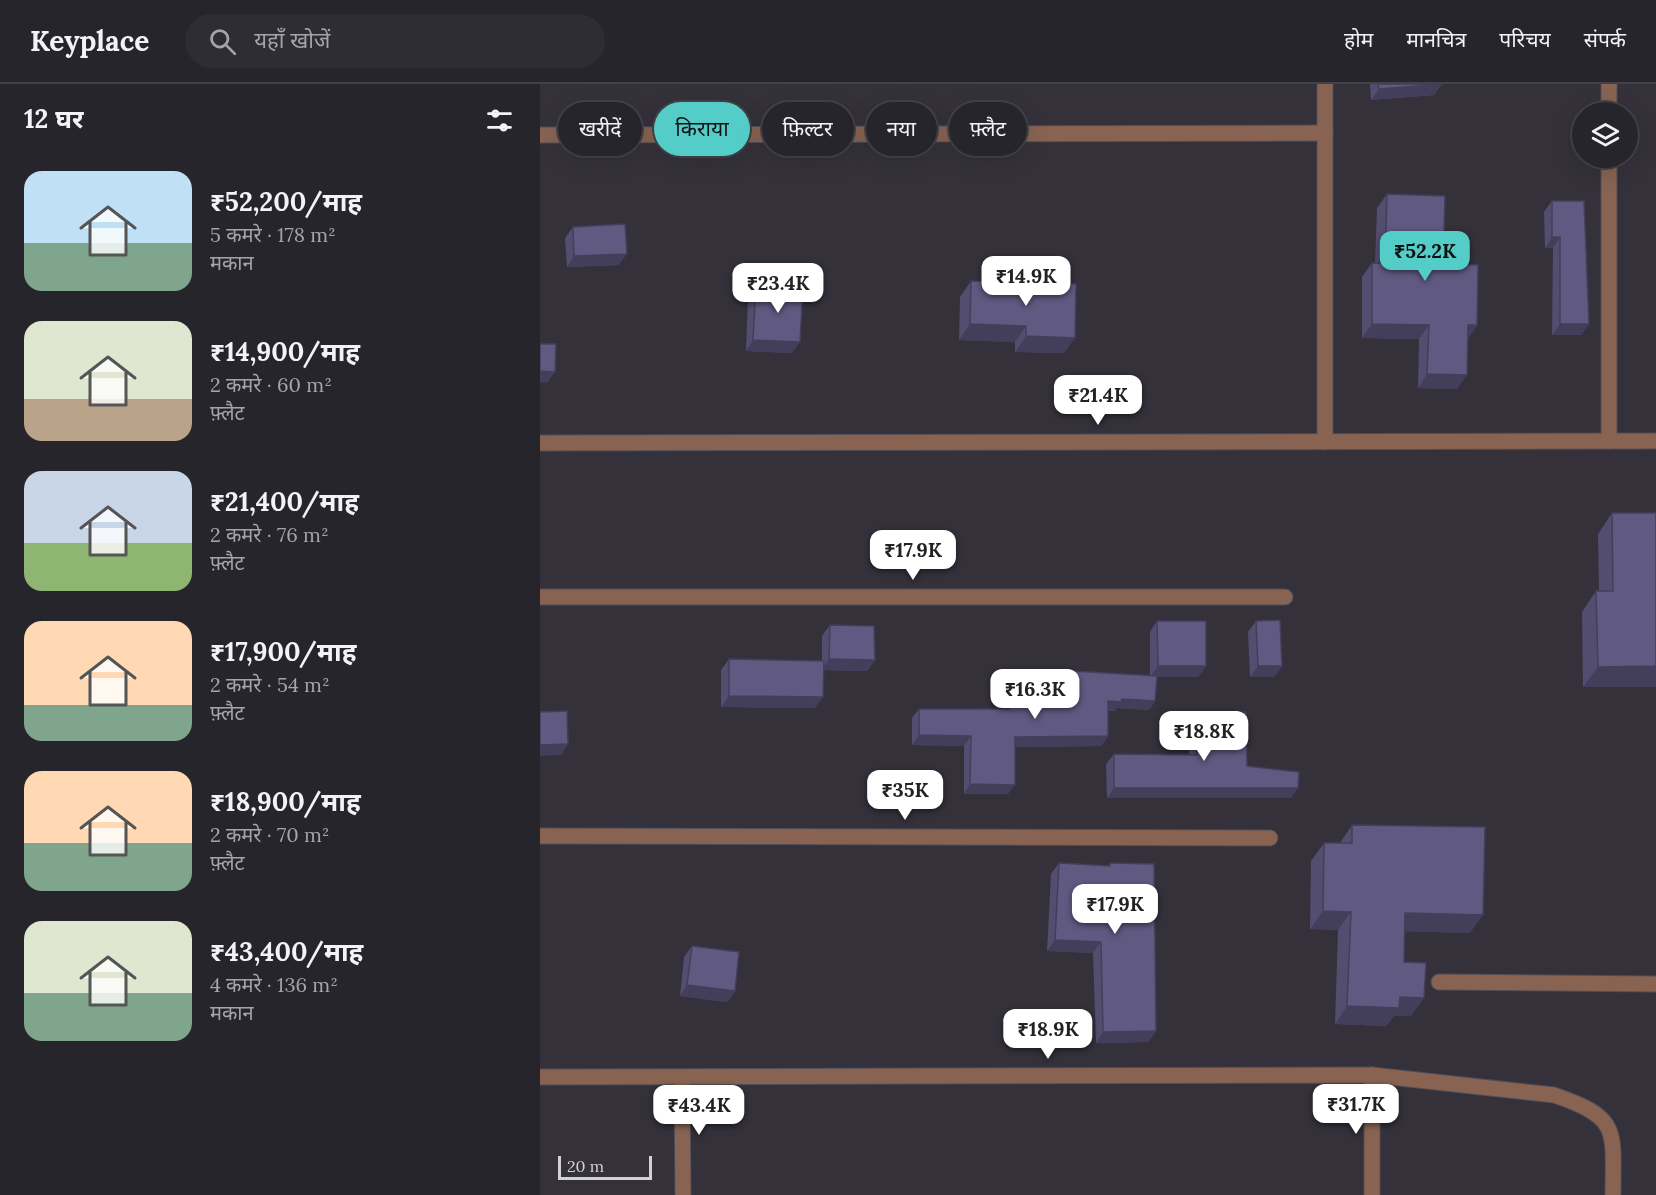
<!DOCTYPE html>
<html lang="hi">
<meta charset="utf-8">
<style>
body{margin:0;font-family:Lora,"Noto Sans Devanagari",serif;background:#2f2d34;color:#f1f3f6;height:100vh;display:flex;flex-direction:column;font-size:22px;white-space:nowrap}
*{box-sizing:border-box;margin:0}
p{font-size:20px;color:#a4a5a9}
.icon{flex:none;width:33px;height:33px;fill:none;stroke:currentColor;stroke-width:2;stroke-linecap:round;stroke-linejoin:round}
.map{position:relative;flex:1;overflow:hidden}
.panel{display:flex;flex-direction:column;background:#27252c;width:540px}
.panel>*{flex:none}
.banner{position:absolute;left:18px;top:18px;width:570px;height:54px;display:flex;gap:12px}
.controls{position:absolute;left:1032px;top:18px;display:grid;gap:12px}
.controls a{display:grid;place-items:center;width:66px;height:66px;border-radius:50%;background:#27252c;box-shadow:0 6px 24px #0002,0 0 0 2px #434248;font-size:30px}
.scale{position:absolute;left:18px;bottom:15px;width:94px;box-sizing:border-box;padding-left:6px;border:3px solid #d3d1d8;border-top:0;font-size:16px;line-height:21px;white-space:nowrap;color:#d3d1d8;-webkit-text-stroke:4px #34313b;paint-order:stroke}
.price{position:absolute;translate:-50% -51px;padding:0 14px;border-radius:12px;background:#fff;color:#222;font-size:20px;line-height:39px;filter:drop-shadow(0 2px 3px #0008)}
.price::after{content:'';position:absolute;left:50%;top:36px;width:18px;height:14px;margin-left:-9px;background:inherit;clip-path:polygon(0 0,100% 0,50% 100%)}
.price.active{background:#54cdc8;color:#111}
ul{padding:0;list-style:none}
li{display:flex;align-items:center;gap:18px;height:150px;padding:0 24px}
li span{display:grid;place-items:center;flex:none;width:168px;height:120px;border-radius:18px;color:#555}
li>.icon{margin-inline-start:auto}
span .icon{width:72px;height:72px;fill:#fffc;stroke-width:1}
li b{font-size:26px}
h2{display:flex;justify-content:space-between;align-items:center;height:72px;padding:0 24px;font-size:26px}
.chip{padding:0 21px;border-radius:27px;background:#27252c;box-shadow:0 6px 24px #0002,0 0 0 2px #434248;font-size:21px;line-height:54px}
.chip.active{background:#54cdc8;color:#111}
header{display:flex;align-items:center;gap:36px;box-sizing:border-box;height:84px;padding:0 30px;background:#27252c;border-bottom:2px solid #434248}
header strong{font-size:28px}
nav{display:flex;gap:33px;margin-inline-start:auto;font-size:21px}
.search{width:420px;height:54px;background:#2f2d34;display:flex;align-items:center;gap:15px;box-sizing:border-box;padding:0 21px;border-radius:33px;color:#a4a5a9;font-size:22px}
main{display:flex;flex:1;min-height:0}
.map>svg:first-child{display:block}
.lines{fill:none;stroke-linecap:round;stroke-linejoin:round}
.minor-casing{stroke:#514e57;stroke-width:17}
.minor{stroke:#886352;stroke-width:15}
.wall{fill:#534d70}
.shaded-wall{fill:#433f5b}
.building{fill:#605a82;stroke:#433f5b;stroke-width:1.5}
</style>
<header>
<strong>Keyplace</strong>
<div class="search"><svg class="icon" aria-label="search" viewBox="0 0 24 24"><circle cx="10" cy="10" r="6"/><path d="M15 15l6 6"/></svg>यहाँ खोजें</div>
<nav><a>होम</a><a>मानचित्र</a><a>परिचय</a><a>संपर्क</a></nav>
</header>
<main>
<section class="panel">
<h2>12 घर<svg class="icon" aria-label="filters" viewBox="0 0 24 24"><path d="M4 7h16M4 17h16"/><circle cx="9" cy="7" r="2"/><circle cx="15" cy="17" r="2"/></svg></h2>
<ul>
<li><span style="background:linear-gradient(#bfe0f5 60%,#7fa58c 0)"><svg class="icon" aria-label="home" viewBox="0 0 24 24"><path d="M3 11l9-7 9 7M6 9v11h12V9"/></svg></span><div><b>₹52,200/माह</b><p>5 कमरे · 178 m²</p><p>मकान</p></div></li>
<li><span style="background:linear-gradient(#dfe7d0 65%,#b9a48a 0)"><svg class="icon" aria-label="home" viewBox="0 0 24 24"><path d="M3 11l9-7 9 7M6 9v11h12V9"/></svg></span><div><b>₹14,900/माह</b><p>2 कमरे · 60 m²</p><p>फ़्लैट</p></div></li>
<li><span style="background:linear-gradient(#c9d6e8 60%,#8fb573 0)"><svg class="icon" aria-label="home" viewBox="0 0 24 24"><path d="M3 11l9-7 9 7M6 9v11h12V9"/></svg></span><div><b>₹21,400/माह</b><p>2 कमरे · 76 m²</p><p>फ़्लैट</p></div></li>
<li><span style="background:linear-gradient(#ffd9b3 70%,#7fa58c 0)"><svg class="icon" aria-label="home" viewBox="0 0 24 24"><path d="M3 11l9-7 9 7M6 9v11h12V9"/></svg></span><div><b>₹17,900/माह</b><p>2 कमरे · 54 m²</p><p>फ़्लैट</p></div></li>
<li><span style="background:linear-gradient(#ffd9b3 60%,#7fa58c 0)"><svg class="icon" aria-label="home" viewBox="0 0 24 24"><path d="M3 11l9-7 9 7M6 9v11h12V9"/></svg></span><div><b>₹18,900/माह</b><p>2 कमरे · 70 m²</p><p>फ़्लैट</p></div></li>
<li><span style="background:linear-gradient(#dfe7d0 60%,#7fa58c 0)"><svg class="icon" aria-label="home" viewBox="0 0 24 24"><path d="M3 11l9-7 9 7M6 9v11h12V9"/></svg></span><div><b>₹43,400/माह</b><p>4 कमरे · 136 m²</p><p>मकान</p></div></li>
</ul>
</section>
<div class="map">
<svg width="1116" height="1111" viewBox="0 0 1116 1111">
<rect width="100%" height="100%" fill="#34313b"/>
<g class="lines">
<defs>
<g id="minor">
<path d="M 1069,28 L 1069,0"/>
<path d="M 0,51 L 785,49"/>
<path d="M 1069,357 L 1069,74"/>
<path d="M 785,358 L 785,0"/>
<path d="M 0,359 L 1116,357"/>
<path d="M 0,513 L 745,513"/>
<path d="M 0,752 L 730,754"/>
<path d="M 899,898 L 1116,900"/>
<path d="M 832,991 L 832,1111"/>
<path d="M 0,993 L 832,991 L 1014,1011 C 1081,1034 1073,1046 1073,1111"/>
<path d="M 142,993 L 143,1111"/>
</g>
</defs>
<!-- minor casing -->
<use href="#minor" class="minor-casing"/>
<!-- minor -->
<use href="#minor" class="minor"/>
</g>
<!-- wall -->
<g class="wall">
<path d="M 830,0 L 902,0 L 894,11 L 831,16 Z"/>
<path d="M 847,110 L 903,180 L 937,241 L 928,255 L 917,305 L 878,304 L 879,255 L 822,254 L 822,193 L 832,179 L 835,179 L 837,124 Z"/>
<path d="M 1012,117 L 1049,240 L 1041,251 L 1012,251 L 1013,164 L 1005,164 L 1004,128 Z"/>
<path d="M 33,143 L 79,181 L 27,183 L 25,154 Z"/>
<path d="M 431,197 L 524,269 L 475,268 L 475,258 L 419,256 L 420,213 Z"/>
<path d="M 216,201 L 252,269 L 206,267 L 208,212 Z"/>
<path d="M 1072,429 L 1116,603 L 1043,603 L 1042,528 L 1056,507 L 1059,507 L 1058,450 Z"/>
<path d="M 617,537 L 666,582 L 658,593 L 617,593 L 615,617 L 609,626 L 577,624 L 575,627 L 568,627 L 568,652 L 561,662 L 475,663 L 468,710 L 424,710 L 424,662 L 372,661 L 372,634 L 379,625 L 462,625 L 463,617 L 469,608 L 526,608 L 526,597 L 533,587 L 610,592 L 610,548 Z"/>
<path d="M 716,537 L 742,582 L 734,593 L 710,593 L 708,548 Z"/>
<path d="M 290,541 L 335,576 L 327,587 L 284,586 L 275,624 L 181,623 L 181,586 L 189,575 L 282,577 L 282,552 Z"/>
<path d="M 656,629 L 707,682 L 751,714 L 567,714 L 566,680 L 574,670 L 649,671 L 649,640 Z"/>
<path d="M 812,741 L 930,849 L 864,847 L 864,878 L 871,932 L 854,932 L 846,942 L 795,940 L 798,846 L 770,845 L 771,777 L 784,759 L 800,759 Z"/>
<path d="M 519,779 L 568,782 L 570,779 L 616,947 L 608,958 L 556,959 L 553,869 L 507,867 L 511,790 Z"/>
<path d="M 152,862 L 195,907 L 187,918 L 140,912 L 144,873 Z"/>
</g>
<!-- shaded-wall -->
<g class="shaded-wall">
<path d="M 902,0 L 894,11 L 831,16 L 839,5 Z"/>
<path d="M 1012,153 L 1020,153 L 1013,164 L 1005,164 Z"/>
<path d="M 87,170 L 79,181 L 27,183 L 34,172 Z"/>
<path d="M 430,240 L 486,242 L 475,258 L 419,256 Z"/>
<path d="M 832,240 L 889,241 L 879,255 L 822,254 Z"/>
<path d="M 1020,240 L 1049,240 L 1041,251 L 1012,251 Z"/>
<path d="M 928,241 L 937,241 L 928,255 Z"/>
<path d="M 486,252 L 535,254 L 524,269 L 475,268 Z"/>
<path d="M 213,256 L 260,258 L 252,269 L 206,267 Z"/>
<path d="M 0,287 L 15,288 L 7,299 L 0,298 Z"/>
<path d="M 887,290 L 927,291 L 917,305 L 878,304 Z"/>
<path d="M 289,575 L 335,576 L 327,587 L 282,586 Z"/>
<path d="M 618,582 L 666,582 L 658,593 L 610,593 Z"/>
<path d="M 718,582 L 742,582 L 734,593 L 710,593 Z"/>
<path d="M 1116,582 L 1116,603 L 1043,603 L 1058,583 Z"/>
<path d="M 189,612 L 283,613 L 275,624 L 181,623 Z"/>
<path d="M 582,615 L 615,617 L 609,626 L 577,624 L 575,627 L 561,626 L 568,617 Z"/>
<path d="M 379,651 L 431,652 L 424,662 L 372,661 Z"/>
<path d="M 568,652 L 561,662 L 468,663 L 475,653 Z"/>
<path d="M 28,660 L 21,671 L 0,672 L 0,661 Z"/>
<path d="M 430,700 L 475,701 L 468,710 L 424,710 Z"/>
<path d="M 574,704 L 758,704 L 751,714 L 567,714 Z"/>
<path d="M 783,827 L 811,828 L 798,846 L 770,845 Z"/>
<path d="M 865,829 L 943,831 L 930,849 L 852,847 Z"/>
<path d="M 515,856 L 561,858 L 553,869 L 507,867 Z"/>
<path d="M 147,901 L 195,907 L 187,918 L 140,912 Z"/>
<path d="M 860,913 L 884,914 L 871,932 L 854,932 L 846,942 L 795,940 L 807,922 Z"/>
<path d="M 616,947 L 608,958 L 556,959 L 563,948 Z"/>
</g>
<!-- building -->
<g class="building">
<path d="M 838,0 L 902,0 L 839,5 Z"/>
<path d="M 847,110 L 905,112 L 903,180 L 938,181 L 937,241 L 928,241 L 927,291 L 887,290 L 889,241 L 832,240 L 832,179 L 845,179 Z"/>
<path d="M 1012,117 L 1044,117 L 1049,240 L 1020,240 L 1020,153 L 1012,153 Z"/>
<path d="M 85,140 L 87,170 L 34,172 L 33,143 Z"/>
<path d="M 431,197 L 536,200 L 535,254 L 486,252 L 486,242 L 430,240 Z"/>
<path d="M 216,201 L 263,203 L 260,258 L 213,256 Z"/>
<path d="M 0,260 L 16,260 L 15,288 L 0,287 Z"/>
<path d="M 1072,429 L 1116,429 L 1116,582 L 1058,583 L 1056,507 L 1073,507 Z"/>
<path d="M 740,536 L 742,582 L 718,582 L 716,537 Z"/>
<path d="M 617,537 L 666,537 L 666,582 L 618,582 Z"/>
<path d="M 290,541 L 334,542 L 335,576 L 289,575 Z"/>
<path d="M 189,575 L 284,577 L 283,613 L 189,612 Z"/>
<path d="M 533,587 L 617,592 L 615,617 L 582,615 L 581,618 L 568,617 L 568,652 L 475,653 L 475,701 L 430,700 L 431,652 L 379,651 L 379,625 L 469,625 L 469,608 L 532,608 Z"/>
<path d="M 27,627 L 28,660 L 0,661 L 0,628 Z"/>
<path d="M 706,628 L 707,682 L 759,688 L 758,704 L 574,704 L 574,670 L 657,671 L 656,629 Z"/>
<path d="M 812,741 L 945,743 L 943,831 L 865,829 L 864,878 L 886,879 L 884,914 L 860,913 L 859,924 L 807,922 L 811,828 L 783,827 L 784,759 L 812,759 Z"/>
<path d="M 519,779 L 570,782 L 570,779 L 614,780 L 616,947 L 563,948 L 561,858 L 515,856 Z"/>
<path d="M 152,862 L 199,868 L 195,907 L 147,901 Z"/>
</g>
</svg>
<div class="controls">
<a><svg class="icon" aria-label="layers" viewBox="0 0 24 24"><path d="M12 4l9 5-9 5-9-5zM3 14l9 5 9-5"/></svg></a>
</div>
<div class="scale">20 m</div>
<b class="price active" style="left:885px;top:198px">₹52.2K</b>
<b class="price" style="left:486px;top:223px">₹14.9K</b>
<b class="price" style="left:238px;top:230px">₹23.4K</b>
<b class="price" style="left:558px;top:342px">₹21.4K</b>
<b class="price" style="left:373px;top:497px">₹17.9K</b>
<b class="price" style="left:495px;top:636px">₹16.3K</b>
<b class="price" style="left:664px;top:678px">₹18.8K</b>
<b class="price" style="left:365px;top:737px">₹35K</b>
<b class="price" style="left:575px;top:851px">₹17.9K</b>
<b class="price" style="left:508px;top:976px">₹18.9K</b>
<b class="price" style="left:816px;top:1051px">₹31.7K</b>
<b class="price" style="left:159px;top:1052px">₹43.4K</b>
<div class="banner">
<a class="chip">खरीदें</a>
<a class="chip active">किराया</a>
<a class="chip">फ़िल्टर</a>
<a class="chip">नया</a>
<a class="chip">फ़्लैट</a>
</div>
</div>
</main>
